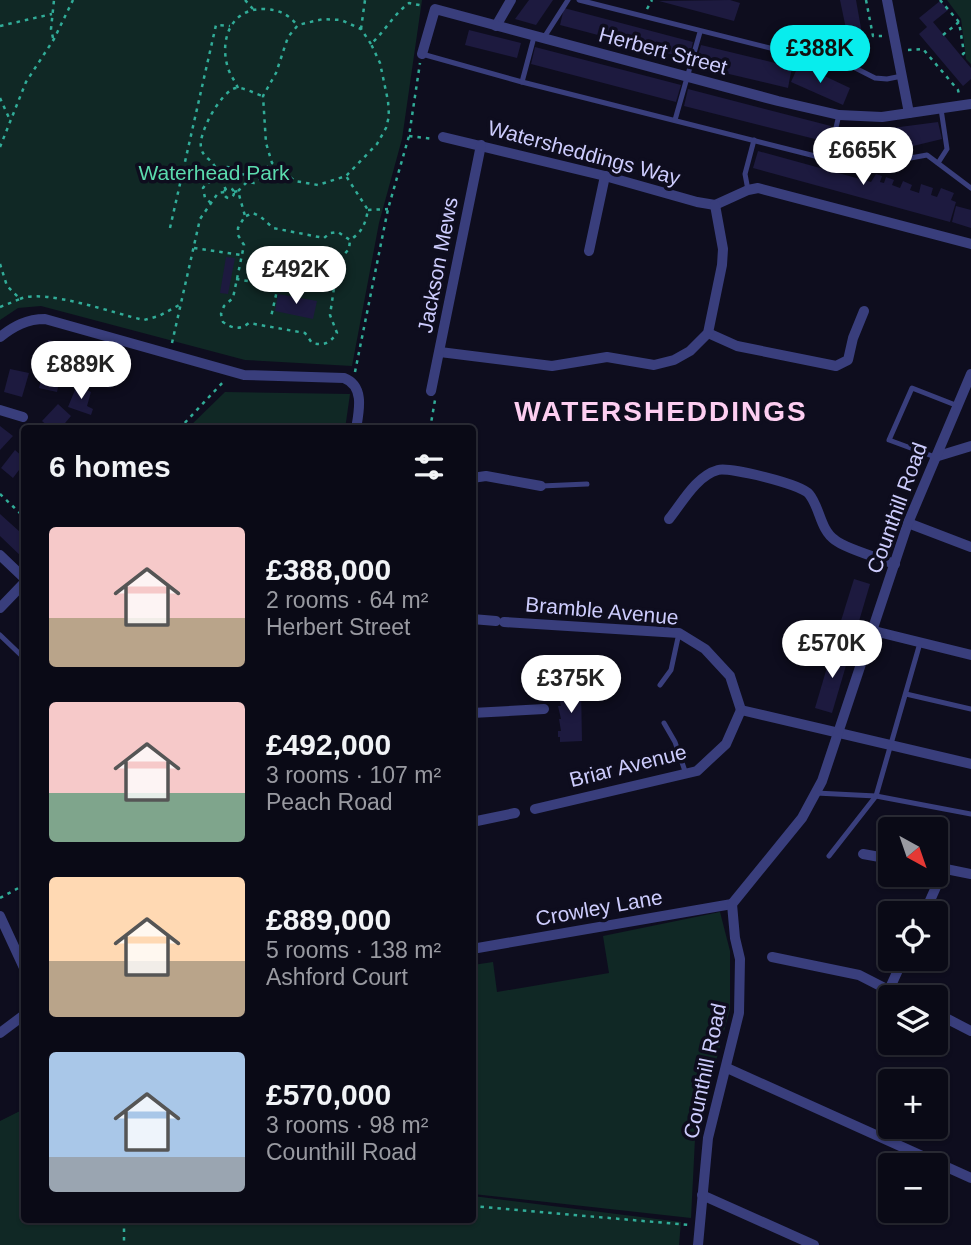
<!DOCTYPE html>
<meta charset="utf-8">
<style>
body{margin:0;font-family:Helvetica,sans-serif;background:#181823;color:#f1f3f6;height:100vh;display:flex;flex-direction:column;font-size:26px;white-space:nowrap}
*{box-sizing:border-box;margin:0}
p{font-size:23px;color:#999aa1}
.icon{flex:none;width:38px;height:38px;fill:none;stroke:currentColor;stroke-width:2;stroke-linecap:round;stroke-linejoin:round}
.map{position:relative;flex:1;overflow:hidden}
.side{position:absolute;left:21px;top:425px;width:455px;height:798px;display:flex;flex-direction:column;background:#0a0a16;border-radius:7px;box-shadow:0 2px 5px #0004,0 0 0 2px #2a2b35}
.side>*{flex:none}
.needle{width:46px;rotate:140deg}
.tools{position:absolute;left:878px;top:817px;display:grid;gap:14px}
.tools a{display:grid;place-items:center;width:70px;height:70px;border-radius:7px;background:#0a0a16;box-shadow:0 2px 5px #0004,0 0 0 2px #2a2b35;font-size:35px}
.price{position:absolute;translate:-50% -60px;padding:0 16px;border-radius:24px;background:#fff;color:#222;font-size:23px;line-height:46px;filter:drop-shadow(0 2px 4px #0008)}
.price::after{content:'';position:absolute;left:50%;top:42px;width:21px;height:16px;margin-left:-10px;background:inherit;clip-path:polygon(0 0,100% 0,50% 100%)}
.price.on{background:#08eded;color:#111}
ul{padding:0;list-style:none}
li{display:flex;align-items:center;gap:21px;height:175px;padding:0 28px}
li span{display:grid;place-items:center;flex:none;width:196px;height:140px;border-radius:7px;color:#555}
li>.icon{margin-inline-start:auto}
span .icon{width:84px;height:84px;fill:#fffc;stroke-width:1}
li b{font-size:30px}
h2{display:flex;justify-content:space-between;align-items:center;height:84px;padding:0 28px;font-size:30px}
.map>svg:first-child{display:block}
.green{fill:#102825}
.building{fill:#1d1a3f}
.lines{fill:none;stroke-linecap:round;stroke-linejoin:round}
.path{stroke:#31ac98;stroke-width:2.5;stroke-dasharray:3.5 5;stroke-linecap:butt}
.lane{stroke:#393e7c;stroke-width:5}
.street{stroke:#393e7c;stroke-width:10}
.labels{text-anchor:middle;stroke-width:7;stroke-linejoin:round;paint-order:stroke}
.street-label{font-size:21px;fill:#cdccfd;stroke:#0e0d1e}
.park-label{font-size:21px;fill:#5bdaad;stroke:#0e0d1e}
.district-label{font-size:28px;font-weight:bold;letter-spacing:2px;fill:#fdcef1;stroke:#0e0d1e}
</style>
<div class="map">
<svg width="971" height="1245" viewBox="0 0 971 1245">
<rect width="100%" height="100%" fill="#0e0d1e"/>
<!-- green -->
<g class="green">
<path d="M 0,0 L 422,0 L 402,139 L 379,223 L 352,366 L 245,360 L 41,306 L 18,308 L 0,320 Z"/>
<path d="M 947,0 L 971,0 L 971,64 L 966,59 L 961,19 Z"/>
<path d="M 225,392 L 350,394 L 345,429 L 187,429 Z"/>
<path d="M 720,912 L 730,951 L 730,1009 L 695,1139 L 691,1218 L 473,1194 L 473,965 L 493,962 L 497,992 L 609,973 L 603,936 Z"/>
<path d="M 24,1109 L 24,1220 L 472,1220 L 473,1196 L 681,1222 L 679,1245 L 0,1245 L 0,1121 Z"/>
</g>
<!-- building -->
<g class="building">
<path d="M 529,0 L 553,0 L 536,25 L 515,19 Z"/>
<path d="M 730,0 L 740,3 L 734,21 L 659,1 Z"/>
<path d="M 840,0 L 856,0 L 864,45 L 850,48 Z"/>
<path d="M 940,1 L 948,10 L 933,22 L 971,68 L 971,79 L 963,86 L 919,34 L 927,27 L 919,18 Z"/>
<path d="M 564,8 L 693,42 L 689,59 L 560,25 Z"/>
<path d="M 469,30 L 521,43 L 517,58 L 465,45 Z"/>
<path d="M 701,45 L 792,67 L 788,88 L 695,66 Z"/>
<path d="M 535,47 L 681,85 L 676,102 L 531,64 Z"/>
<path d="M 799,64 L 850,88 L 843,105 L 791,82 Z"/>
<path d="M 688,89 L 831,126 L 827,142 L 684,106 Z"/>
<path d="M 938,122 L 942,139 L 913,146 L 861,149 L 835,145 L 841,128 L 869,131 Z"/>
<path d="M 758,151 L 871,182 L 876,174 L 882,176 L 880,182 L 884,183 L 886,177 L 894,180 L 892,185 L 900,188 L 903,181 L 912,185 L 910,190 L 919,193 L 921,184 L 933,188 L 931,195 L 937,197 L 941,188 L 954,193 L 951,200 L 956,202 L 950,222 L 753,168 Z"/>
<path d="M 956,206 L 971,210 L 971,228 L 952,222 Z"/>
<path d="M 226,257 L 235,258 L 228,294 L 220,293 Z"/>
<path d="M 278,294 L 317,301 L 313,319 L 275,311 Z"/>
<path d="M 48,340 L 110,354 L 109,359 L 118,361 L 111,388 L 36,371 L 40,357 L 44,358 Z"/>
<path d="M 10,369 L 29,373 L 22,397 L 4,392 Z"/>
<path d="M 42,374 L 60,378 L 57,392 L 39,388 Z"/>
<path d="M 77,385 L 91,392 L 87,406 L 93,409 L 91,415 L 68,407 Z"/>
<path d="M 58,404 L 71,416 L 60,429 L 51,429 L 42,421 Z"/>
<path d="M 0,426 L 13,436 L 0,450 Z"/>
<path d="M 15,450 L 24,458 L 24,472 L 23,473 L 19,470 L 13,478 L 1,468 Z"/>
<path d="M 0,514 L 20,532 L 24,527 L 24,559 L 0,536 Z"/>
<path d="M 854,579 L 870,584 L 852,645 L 835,640 Z"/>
<path d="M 833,647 L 850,652 L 832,713 L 815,708 Z"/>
<path d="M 561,688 L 581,688 L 582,741 L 560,742 L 560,737 L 558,737 L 558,731 L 561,731 L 559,719 L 561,719 L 558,706 L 561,706 L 558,693 L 561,693 Z"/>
</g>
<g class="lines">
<!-- path -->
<g class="path">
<path d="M 245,0 L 253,9"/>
<path d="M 866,0 L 873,36 L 882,36"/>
<path d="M 940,0 L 959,22 L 964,53 L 961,56"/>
<path d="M 647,9 L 652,0"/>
<path d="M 0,26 L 52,14"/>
<path d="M 361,29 L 365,0"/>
<path d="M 943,35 L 959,22"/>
<path d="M 53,38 L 51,29 L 54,0"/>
<path d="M 371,44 L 361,29 L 341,20 L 323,19 L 298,25 L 288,37 L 276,73 L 263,96 L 266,143 L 272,163 L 295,181 L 318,185 L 346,176 L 377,144 L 386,128 L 389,116 L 388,101 L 380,63 L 371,44 C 385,31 394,14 409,3 L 424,6"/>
<path d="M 908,50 L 923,49 L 958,90 L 959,94"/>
<path d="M 238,88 C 235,81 230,75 228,68 C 219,40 231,8 264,9 C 279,10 287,13 297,25"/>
<path d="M 0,98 L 10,120"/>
<path d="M 409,136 L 433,139"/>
<path d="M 0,147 L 26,82 L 54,39 L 73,0"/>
<circle cx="254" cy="177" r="6"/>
<path d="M 259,174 L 272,163"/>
<circle cx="229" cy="193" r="5"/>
<path d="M 226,190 C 222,182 219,171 214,165 C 209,158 202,156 201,147 C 198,133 222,90 236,88 C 244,87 255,94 263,96"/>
<path d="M 238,191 L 248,181"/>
<path d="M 234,192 L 238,191 L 245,216 L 238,228 L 238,235 L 244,245 L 233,298 L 224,306 L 221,314 L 223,322 C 233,329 240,330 249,323 L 305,333 L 312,343 C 324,346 330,343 337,333 L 330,315 L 338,261 L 349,249 L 350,240"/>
<path d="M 211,203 L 205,198 L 203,188 L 206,184 L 217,178 L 218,173 L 227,167 L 235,168 L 240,174 L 248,175"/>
<path d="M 368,210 L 388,209"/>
<path d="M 246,216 L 253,213 L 261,217 L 273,228 L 324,238 L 330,233 L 338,232 L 350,240 C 362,232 365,225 368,210 L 346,176"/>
<path d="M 170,228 L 216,25 L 230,26"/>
<path d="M 194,248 L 241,255"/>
<path d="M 0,264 L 7,286 L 20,299 L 0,307"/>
<path d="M 236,279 L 278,286 L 271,317"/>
<path d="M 20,299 C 44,288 116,314 144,320 L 159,316 L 181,304"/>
<path d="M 172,343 L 200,219 L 218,193 L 225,192"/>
<path d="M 355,372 L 388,209 L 409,136 L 420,63"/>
<path d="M 179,429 L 224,381"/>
<path d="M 430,429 L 435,400"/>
<path d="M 0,494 L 24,517"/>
<path d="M 0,898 L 24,885"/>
<path d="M 472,1206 L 689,1225"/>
<path d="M 124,1220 L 124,1245"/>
</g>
<!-- lane -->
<g class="lane">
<path d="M 579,0 L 794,54 L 806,43 L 875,78 L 887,79 L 902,76"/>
<path d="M 543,39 L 568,0"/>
<path d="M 422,54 L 522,82 L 823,158 L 833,154 L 888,162 L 927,155 L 971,188"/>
<path d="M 522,82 L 534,37"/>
<path d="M 675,120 L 700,32"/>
<path d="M 829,156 L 839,115"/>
<path d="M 938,163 L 947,149 L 941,109"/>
<path d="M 748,190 L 745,174 L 754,140"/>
<path d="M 935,457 L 889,440 L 912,388 L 958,406"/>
<path d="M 541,486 L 587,484"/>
<path d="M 0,635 L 24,658"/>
<path d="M 660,685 L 671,670 L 679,633"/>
<path d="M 906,694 L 971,709"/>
<path d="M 664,723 L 675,742 L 686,774"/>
<path d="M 816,793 L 876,796 L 971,814"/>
<path d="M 829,856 L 876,796 L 920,643"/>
</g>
<!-- street -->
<g class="street">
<path d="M 887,0 L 909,113"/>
<path d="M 496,26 L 511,0"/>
<path d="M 422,54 L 435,9 L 778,101 L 839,115 L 882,117 L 971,104"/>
<path d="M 443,137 L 605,176 L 697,202 L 715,205"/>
<path d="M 715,205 L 748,190 L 758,188 L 971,244"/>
<path d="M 589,251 L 605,176"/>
<path d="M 708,333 L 737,346 L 836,366 L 848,360 L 853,338 L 864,311"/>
<path d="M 0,337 C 14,326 27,319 45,319 L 244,375 L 344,378 C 365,386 359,411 356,429"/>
<path d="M 440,352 L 552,366 L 607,357 L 654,365 L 674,360 L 690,351 L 708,333 L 722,265 L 723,249 L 715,205"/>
<path d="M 431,391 L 481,145"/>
<path d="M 0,410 L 23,417"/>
<path d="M 935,457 L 971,446"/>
<path d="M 472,478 L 486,476 L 541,486"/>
<path d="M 669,519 C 682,503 696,476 718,470 C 730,467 801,484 809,494 C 820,507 820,530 835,540 C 844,548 881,559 895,564"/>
<path d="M 908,523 L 971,547"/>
<path d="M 0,555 L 24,578"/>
<path d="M 0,608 L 24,583"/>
<path d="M 472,619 L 496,621"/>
<path d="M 504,622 L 679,633 L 705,649 L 730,676 L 741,710"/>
<path d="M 874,631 L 971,655"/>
<path d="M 741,710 L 971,764"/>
<path d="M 472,713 L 544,709"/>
<path d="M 535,809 L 697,771 L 726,744 L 741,710"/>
<path d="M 472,822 L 515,813"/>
<path d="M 863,854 L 891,859"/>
<path d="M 936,867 L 971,874"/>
<path d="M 924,914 L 944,869"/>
<path d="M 0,916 L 24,968"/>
<path d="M 472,949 L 732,904"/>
<path d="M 772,957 L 859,975 L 904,998"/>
<path d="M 889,990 L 903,959"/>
<path d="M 936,1013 L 971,1031"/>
<path d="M 0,1033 L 24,1015"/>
<path d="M 727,1068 L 971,1178"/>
<path d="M 702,1195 L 814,1245"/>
<path d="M 698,1245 L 708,1138 L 739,1013 L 740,959 L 735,938 L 732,904 L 802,818 L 822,781 L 908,523 L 971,374"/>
</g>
</g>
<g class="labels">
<!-- street labels -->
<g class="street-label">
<text transform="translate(663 51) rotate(15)" y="7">Herbert Street</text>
<text transform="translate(584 153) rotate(15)" y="7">Watersheddings Way</text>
<text transform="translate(438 265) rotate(-79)" y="7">Jackson Mews</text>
<text transform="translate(897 508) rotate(-70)" y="7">Counthill Road</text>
<text transform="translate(602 611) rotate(5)" y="7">Bramble Avenue</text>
<text transform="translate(628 766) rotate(-14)" y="7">Briar Avenue</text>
<text transform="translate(599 908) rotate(-10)" y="7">Crowley Lane</text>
<text transform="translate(705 1071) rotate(-78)" y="7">Counthill Road</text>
</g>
<!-- park labels -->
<g class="park-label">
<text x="214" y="180">Waterhead Park</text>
</g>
<!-- district labels -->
<g class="district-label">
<text x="661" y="421">WATERSHEDDINGS</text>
</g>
</g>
</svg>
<div class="tools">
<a><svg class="needle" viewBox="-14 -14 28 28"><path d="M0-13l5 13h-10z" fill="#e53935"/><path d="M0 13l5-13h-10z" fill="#999aa1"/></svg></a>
<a><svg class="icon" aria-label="locate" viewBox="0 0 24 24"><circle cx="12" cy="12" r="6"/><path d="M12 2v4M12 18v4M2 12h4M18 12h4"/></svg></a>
<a><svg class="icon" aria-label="layers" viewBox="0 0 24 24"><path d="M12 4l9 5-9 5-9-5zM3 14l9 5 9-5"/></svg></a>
<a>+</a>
<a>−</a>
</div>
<b class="price on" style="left:820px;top:85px">£388K</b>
<b class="price" style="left:863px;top:187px">£665K</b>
<b class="price" style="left:296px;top:306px">£492K</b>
<b class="price" style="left:81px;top:401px">£889K</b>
<b class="price" style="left:832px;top:680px">£570K</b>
<b class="price" style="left:571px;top:715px">£375K</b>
<section class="side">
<h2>6 homes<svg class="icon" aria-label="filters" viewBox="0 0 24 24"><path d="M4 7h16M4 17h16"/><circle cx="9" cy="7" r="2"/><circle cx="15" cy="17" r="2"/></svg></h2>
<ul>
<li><span style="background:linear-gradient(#f6c9c9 65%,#b9a48a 0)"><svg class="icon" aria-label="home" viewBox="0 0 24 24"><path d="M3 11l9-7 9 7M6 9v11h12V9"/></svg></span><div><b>£388,000</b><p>2 rooms · 64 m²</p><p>Herbert Street</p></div></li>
<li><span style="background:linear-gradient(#f6c9c9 65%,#7fa58c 0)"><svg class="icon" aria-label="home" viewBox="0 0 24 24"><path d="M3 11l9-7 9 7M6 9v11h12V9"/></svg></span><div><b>£492,000</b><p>3 rooms · 107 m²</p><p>Peach Road</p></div></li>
<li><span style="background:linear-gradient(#ffd9b3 60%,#b9a48a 0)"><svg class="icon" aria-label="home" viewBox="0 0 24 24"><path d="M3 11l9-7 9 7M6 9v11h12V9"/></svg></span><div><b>£889,000</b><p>5 rooms · 138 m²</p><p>Ashford Court</p></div></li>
<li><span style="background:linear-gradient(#a9c7e8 75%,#9aa5b1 0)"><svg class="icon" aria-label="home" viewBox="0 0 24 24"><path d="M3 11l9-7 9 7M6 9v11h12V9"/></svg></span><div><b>£570,000</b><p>3 rooms · 98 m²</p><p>Counthill Road</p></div></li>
</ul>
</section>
</div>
